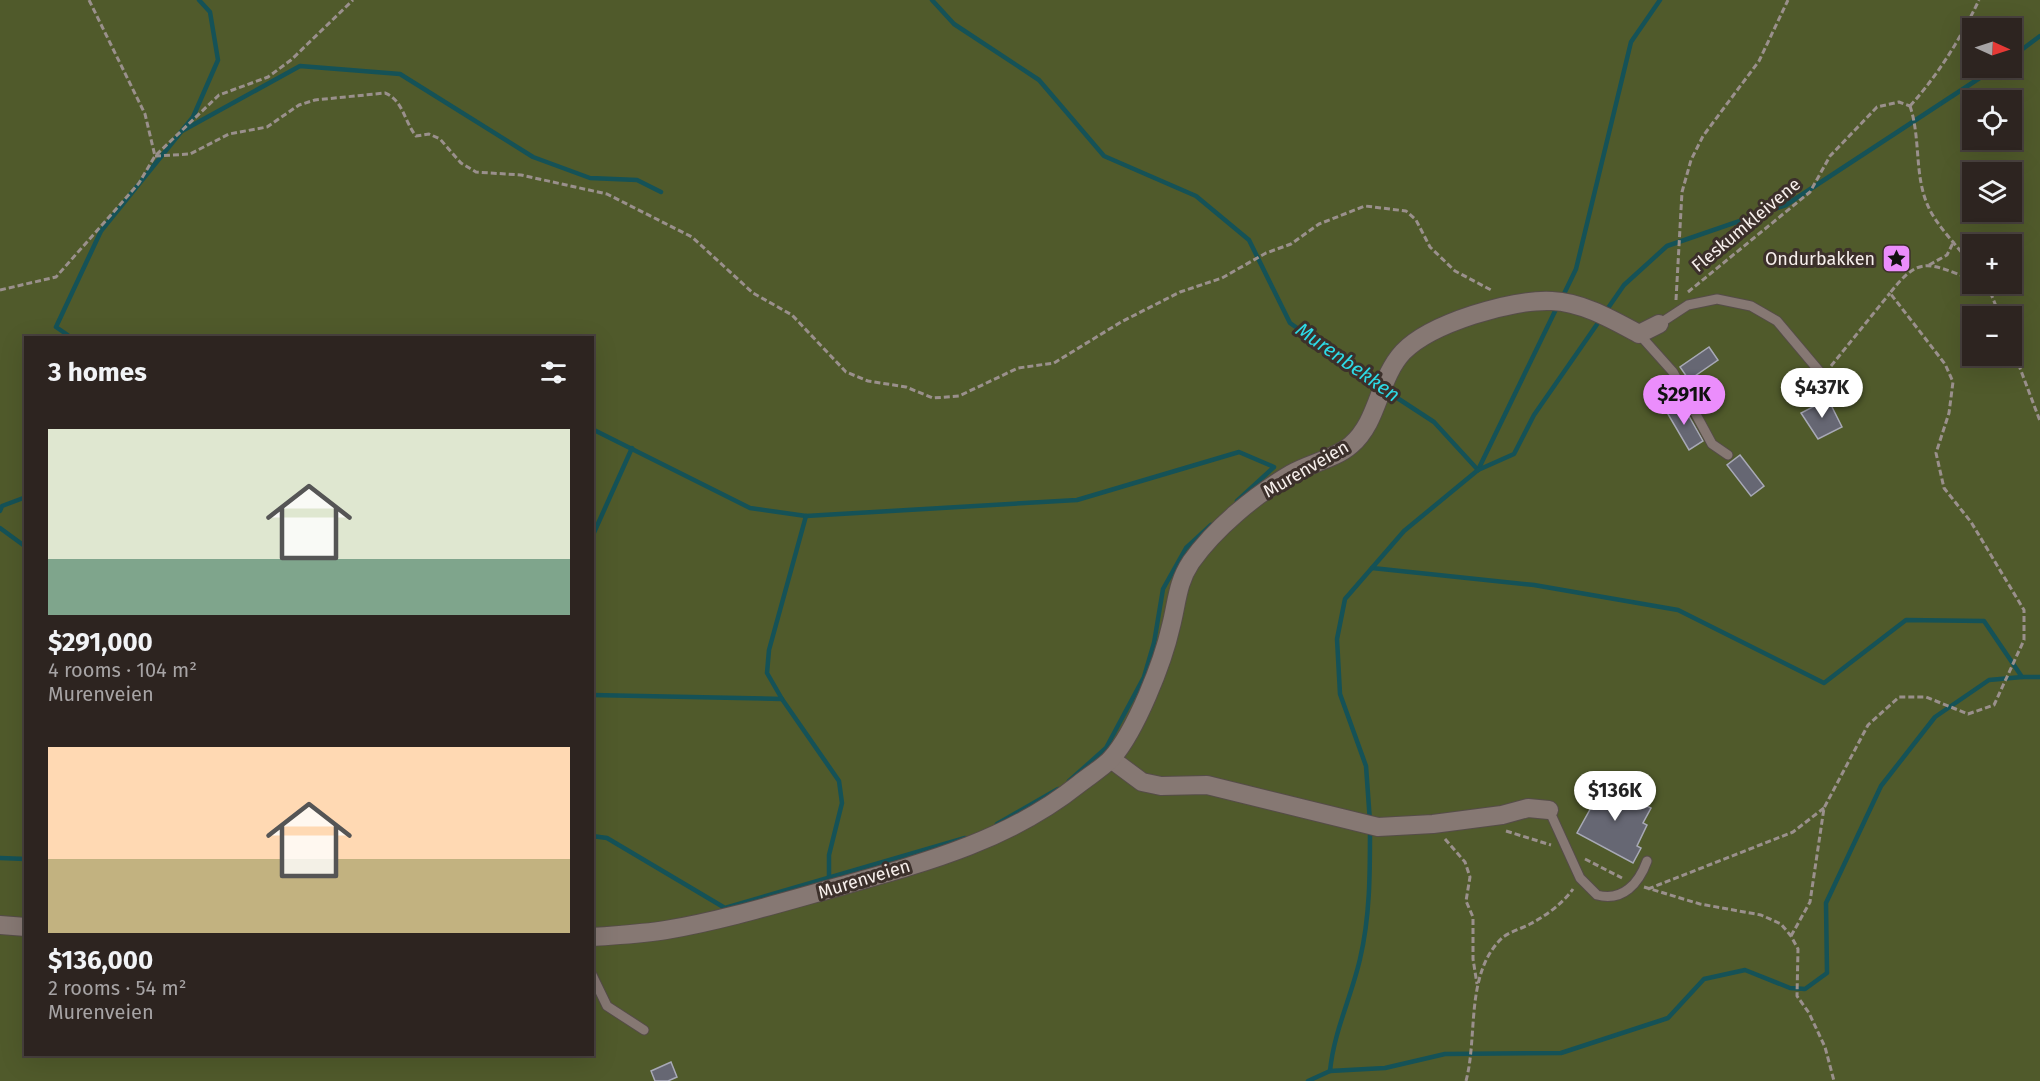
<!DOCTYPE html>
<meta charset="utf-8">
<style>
body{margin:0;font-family:"Fira Sans",sans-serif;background:#39302d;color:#f1f3f6;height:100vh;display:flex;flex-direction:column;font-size:22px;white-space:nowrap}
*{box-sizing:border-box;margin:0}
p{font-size:20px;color:#a7a4a5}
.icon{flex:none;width:33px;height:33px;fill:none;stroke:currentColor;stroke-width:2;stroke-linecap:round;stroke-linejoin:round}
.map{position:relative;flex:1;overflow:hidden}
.sheet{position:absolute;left:24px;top:336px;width:570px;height:720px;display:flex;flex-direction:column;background:#2d2420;border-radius:0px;box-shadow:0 6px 24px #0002,0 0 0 2px #48413e}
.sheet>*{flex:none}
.needle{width:39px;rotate:93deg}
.tools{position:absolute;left:1962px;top:18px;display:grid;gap:12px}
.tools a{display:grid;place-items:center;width:60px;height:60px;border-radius:0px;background:#2d2420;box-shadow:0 6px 24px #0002,0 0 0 2px #48413e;font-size:30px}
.price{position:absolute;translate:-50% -51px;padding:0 14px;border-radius:21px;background:#fff;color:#222;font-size:20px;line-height:39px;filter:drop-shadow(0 2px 3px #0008)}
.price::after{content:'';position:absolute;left:50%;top:36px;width:18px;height:14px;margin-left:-9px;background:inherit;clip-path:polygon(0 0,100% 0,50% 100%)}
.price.selected{background:#eb8dfc;color:#111}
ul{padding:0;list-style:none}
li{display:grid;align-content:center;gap:12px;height:318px;padding:0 24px}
li span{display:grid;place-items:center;height:186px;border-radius:0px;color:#555}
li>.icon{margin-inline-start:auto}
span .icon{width:108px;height:108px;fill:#fffc;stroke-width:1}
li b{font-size:26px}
h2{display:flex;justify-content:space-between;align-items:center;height:72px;padding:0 24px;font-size:26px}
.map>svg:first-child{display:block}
.green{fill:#505a2b;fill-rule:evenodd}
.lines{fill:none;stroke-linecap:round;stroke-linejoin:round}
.stream{stroke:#155257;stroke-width:4.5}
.building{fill:#666773;stroke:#a8a9b6;stroke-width:1.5}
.lane-casing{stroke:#554c48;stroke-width:11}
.street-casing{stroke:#554c48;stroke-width:20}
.path{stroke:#9a908c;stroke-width:3;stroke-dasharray:6 3;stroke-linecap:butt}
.lane{stroke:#867873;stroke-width:9}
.street{stroke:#867873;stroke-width:18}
.labels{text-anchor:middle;stroke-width:6;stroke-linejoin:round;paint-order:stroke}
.street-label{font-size:18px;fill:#f7efec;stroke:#3c302b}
.poi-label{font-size:18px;fill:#f7efec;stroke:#3c302b;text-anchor:end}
.water-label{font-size:20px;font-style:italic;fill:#2ddae6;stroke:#3c302b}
</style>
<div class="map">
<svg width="2040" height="1081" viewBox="0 0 2040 1081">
<rect width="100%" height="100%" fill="#3c302b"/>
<!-- green -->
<path class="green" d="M 0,0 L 2040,0 L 2040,1081 L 0,1081 ZM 1972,28 L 2012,28 L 2012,68 L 1972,68 ZM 1972,100 L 2012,100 L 2012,140 L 1972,140 ZM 1972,172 L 2012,172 L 2012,212 L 1972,212 ZM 1972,244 L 2012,244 L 2012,284 L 1972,284 ZM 1972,316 L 2012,316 L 2012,356 L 1972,356 ZM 26,338 L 592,338 L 592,1054 L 26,1054 Z"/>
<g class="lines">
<!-- stream -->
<g class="stream">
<path d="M 932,0 L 954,24 L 1039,80 L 1104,156 L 1196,196 L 1249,240 L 1290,323 L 1378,385"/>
<path d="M 2012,57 L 2040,36"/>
<path d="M 182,131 L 300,66 L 400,74 L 533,157 L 590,178 L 637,180 L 661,192"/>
<path d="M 1562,298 L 1576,269 L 1631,42 L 1660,0"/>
<path d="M 1606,311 L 1624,285 L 1667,246 L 1786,205 L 1995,68"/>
<path d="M 72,338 L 56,327 L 101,231 L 193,117 L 218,60 L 210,12 L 199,0"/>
<path d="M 1385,390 L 1434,422 L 1478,470"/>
<path d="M 592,429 L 750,508 L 806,516 L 1077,500 L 1239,452 L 1274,467 L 1237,501"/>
<path d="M 1478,470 L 1558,305"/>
<path d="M 0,511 L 2,506 L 26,497"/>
<path d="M 806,516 L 769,650 L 767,673 L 782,699 L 839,781 L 842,803 L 829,855 L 829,880"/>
<path d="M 0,528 L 26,547"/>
<path d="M 592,537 L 632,448"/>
<path d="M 1372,568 L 1534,585 L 1678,610 L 1824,683 L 1906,620 L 1984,621 L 2022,677 L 2040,677"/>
<path d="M 592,695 L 782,699"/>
<path d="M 1069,781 L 1106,748 L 1144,677 L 1154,643 L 1163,589 L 1186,548 L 1211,525"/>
<path d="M 1370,822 L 1366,766 L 1340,694 L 1337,639 L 1345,599 L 1404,531 L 1478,470 L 1514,454 L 1534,415 L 1600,320"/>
<path d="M 997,824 L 1058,789"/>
<path d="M 592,836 L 607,838 L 725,908 L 965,838"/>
<path d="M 0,858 L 26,859"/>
<path d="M 1330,1071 C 1334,1031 1351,998 1360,959 C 1370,917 1370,873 1370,830"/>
<path d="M 1308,1081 L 1330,1071 L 1385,1068 L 1445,1054 L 1561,1053 L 1668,1018 L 1704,979 L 1745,970 L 1790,988 L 1805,989 L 1827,973 L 1826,903 L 1881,786 L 1935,717 L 1989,680 L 2022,677"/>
</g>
</g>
<!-- building -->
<g class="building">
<path d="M 1709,347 L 1718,360 L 1689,380 L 1680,367 Z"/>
<path d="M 1828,399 L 1842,427 L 1818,439 L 1801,413 Z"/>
<path d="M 1676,403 L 1683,413 L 1686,411 L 1703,441 L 1689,450 L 1665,409 Z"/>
<path d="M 1740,455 L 1764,486 L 1751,496 L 1727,465 Z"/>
<path d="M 1599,782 L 1651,808 L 1643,823 L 1647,825 L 1637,846 L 1641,848 L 1633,863 L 1577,833 L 1593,804 L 1588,801 Z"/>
<path d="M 671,1062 L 677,1077 L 668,1081 L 655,1081 L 651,1071 Z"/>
</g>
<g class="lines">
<defs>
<g id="lane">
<path d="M 1659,324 L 1688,305 L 1717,299 L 1751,306 L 1777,321 L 1836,391"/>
<path d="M 1639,334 L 1673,372 L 1712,444 L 1728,455"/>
<path d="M 1549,810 L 1580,878 L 1597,895 C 1623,902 1639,883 1647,861"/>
<path d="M 592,975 L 607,1006 L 644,1030"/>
</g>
<g id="street">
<path d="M 1111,759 L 1142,782 L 1161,786 L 1207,785 L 1378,827 L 1433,824 L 1502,815 L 1528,808 L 1549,810"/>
<path d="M 0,925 L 26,927"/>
<path d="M 592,937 C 617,935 642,934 666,930 C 725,920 783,902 841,886 C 927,862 1009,840 1079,784 C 1089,776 1102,768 1111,759 C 1136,731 1163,662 1171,626 C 1177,603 1177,583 1191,562 C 1215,528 1255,495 1291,474 C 1310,463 1335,459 1351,445 C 1379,421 1378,379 1403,352 C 1431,323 1512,299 1552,301 C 1582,302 1613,320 1639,334 L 1659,324"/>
</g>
</defs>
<!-- lane casing -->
<use href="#lane" class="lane-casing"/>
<!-- street casing -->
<use href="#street" class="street-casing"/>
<!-- path -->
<g class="path">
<path d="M 89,0 L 145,114 L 155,156"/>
<path d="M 1910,106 C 1921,139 1914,175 1928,206 C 1936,225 1959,248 1972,265"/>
<path d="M 1910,106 C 1938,75 1961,38 1979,0"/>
<path d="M 155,156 L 190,154 L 229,134 L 267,127 L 299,105 L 315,100 L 385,93 C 403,100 404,121 416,136 L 429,134 L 440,139 L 461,163 L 476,172 L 521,175 L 607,194 L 692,237 L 753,293 L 792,315 L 846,372 L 868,381 L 906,387 L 933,398 L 959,396 L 1018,368 L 1054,363 L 1121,322 L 1180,292 L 1222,278 L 1266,253 L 1291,244 L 1319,224 L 1365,206 L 1406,211 L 1416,220 L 1430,247 L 1455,271 L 1493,291"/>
<path d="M 1929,265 L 1947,255 L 1954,241"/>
<path d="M 1987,284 L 2000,316"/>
<path d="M 0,290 L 56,277 L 139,183 L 155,156 L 219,95 L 268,77 L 291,60 L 353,0"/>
<path d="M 1688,292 L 1810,192 L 1830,156 L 1877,107 L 1899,102 L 1910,106"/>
<path d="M 1676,300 L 1682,192 L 1691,160 L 1703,136 L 1759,61 L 1788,0"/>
<path d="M 2012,347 L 2040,421"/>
<path d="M 1831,366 L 1890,293"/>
<path d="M 1506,831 L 1551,845"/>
<path d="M 1445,839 L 1465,862 L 1470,877 L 1466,901 L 1473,917 L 1473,959 L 1477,984"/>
<path d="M 1585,859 L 1622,878"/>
<path d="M 1644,887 L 1700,904 L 1761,915 L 1781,924 L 1791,936 L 1798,949 L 1797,996 L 1809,1013 L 1825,1047 L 1834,1081"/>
<path d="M 1648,889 L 1793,832 L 1824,808"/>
<path d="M 1791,936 L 1810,902 L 1824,808 L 1868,725 L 1899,697 L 1926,697 L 1968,714 L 1994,705 L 2024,640 L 2024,610 L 1971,522 L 1944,488 L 1936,453 L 1949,413 L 1953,382 L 1945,364 L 1890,293 C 1921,253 1930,265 1972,279"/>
<path d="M 1466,1081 C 1478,1036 1465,975 1501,939 C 1508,932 1521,929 1530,924 C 1546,916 1563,903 1573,889"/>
</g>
<!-- lane -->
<use href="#lane" class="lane"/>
<!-- street -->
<use href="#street" class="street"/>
</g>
<!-- icons -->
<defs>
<symbol id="sight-square" viewBox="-11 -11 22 22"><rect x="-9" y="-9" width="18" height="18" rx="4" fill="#eb8dfc" stroke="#3c302b"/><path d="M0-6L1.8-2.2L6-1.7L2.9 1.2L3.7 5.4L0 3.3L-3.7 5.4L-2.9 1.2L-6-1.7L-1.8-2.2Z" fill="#111"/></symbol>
</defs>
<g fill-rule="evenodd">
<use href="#sight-square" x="1880" y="242" width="33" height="33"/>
</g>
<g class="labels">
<!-- street labels -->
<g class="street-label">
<text transform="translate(1746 225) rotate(-40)" y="6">Fleskumkleivene</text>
<text transform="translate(1306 469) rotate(-30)" y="6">Murenveien</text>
<text transform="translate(864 879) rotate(-17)" y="6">Murenveien</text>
</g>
<!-- poi labels -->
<g class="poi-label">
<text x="1875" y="265">Ondurbakken</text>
</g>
<!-- water labels -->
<g class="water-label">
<text transform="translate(1348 362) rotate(35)" y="7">Murenbekken</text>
</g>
</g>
</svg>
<div class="tools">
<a><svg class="needle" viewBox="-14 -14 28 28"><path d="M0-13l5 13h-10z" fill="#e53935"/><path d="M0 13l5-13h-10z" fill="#a7a4a5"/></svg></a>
<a><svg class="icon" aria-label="locate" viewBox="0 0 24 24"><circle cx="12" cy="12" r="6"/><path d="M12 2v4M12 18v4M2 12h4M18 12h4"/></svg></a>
<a><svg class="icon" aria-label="layers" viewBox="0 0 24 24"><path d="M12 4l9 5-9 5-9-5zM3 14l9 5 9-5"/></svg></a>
<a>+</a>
<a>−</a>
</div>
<b class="price" style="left:1822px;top:419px">$437K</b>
<b class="price selected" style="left:1684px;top:426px">$291K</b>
<b class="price" style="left:1615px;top:822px">$136K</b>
<section class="sheet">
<h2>3 homes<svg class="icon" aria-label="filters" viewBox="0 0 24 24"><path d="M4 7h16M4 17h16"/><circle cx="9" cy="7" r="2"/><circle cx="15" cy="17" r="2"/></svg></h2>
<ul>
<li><span style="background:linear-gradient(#dfe7d0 70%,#7fa58c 0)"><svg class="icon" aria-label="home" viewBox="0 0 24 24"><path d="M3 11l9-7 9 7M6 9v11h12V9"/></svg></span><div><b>$291,000</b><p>4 rooms · 104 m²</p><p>Murenveien</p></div></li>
<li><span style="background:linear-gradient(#ffd9b3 60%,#c2b280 0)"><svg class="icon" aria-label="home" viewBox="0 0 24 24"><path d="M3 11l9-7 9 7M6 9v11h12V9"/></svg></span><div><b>$136,000</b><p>2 rooms · 54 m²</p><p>Murenveien</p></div></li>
</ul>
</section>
</div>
